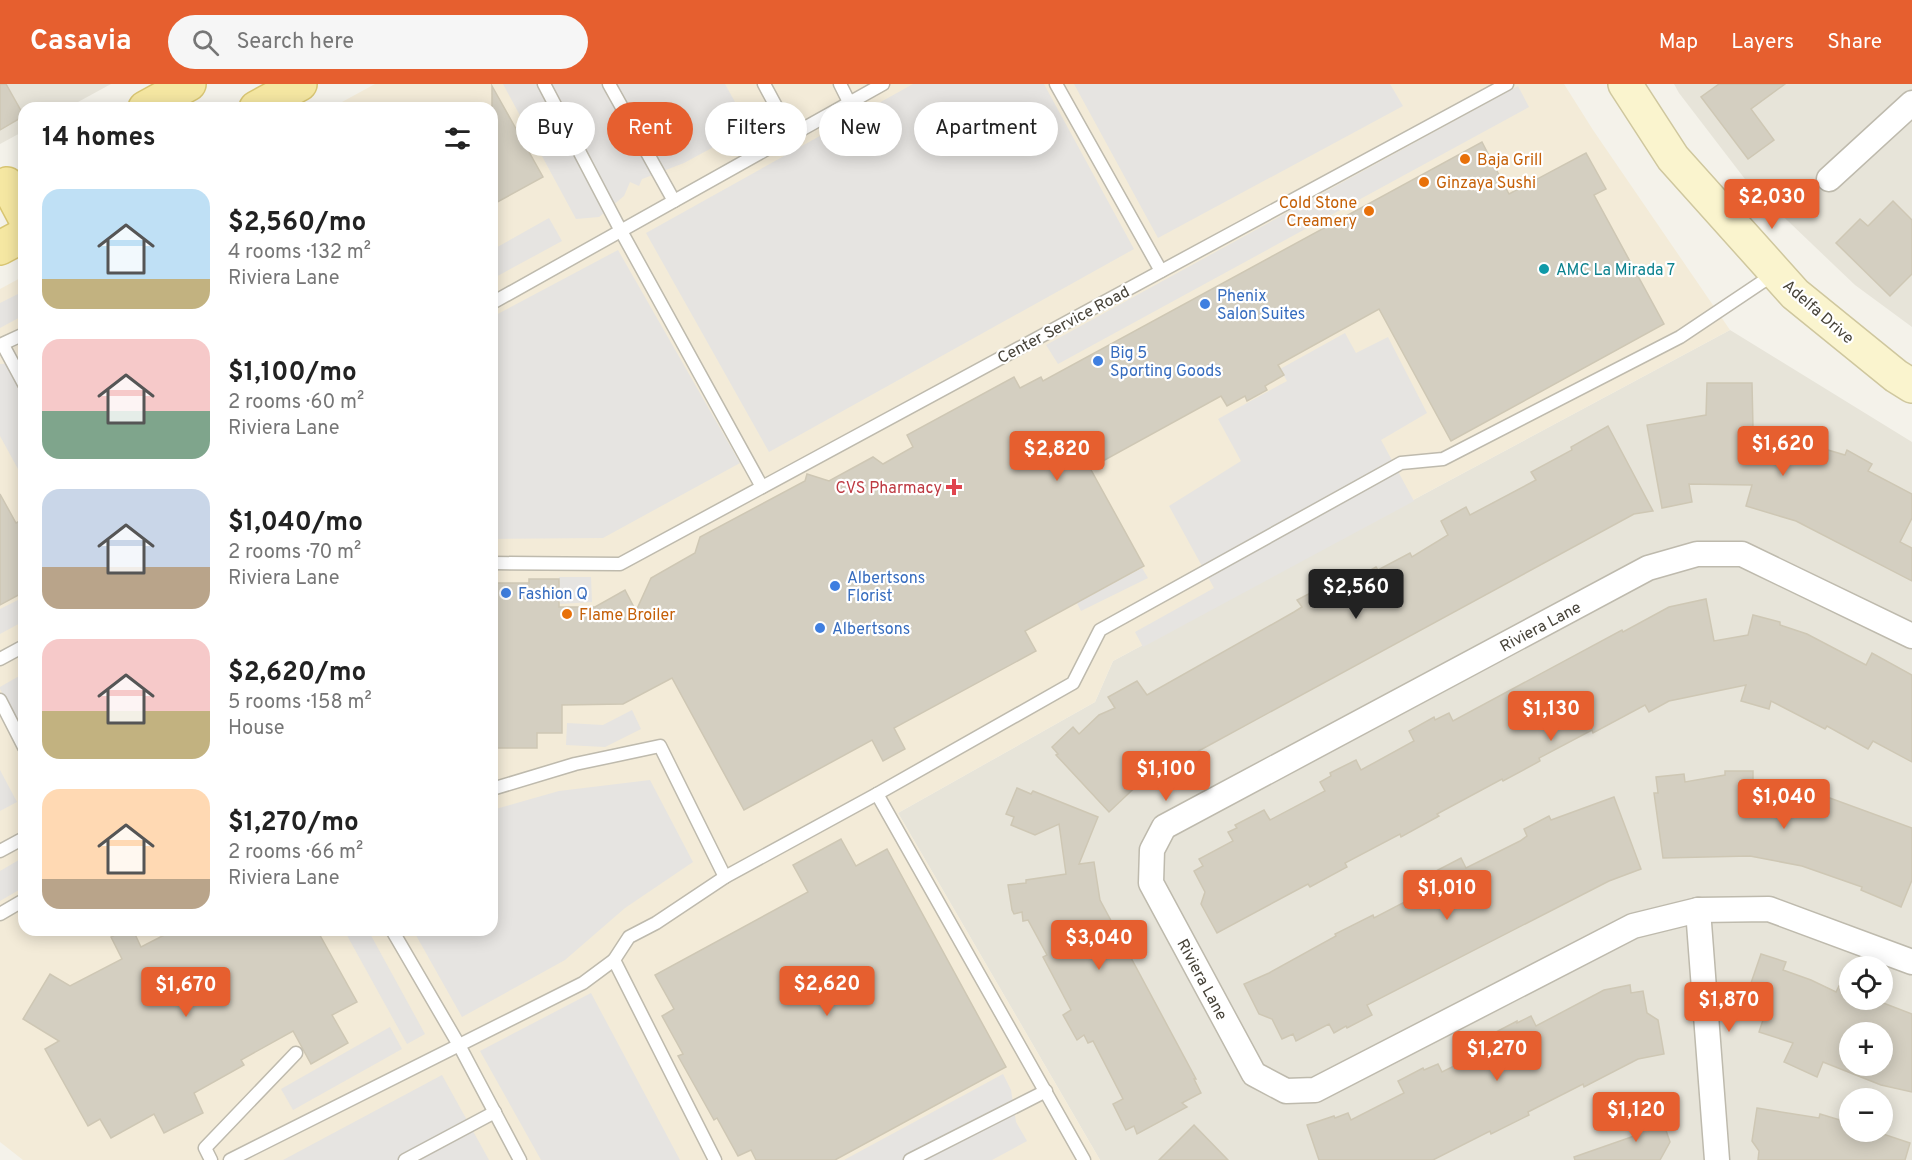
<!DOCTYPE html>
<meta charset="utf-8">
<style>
body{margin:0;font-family:Overpass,sans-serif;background:#f6f6f6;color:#222;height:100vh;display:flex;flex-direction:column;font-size:22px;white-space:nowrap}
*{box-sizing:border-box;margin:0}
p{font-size:20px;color:#767676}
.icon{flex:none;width:33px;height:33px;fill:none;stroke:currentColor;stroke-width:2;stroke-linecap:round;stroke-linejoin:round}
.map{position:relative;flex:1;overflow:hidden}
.panel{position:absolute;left:18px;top:18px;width:480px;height:834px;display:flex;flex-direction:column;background:#fff;border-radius:18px;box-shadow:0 3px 15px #0003}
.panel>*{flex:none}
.guide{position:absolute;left:516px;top:18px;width:570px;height:54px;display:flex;gap:12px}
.fabs{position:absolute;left:1839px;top:872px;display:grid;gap:12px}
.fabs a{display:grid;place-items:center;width:54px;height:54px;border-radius:50%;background:#fff;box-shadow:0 3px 15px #0003;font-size:30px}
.price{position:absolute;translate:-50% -51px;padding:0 14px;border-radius:6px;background:#e65f2f;color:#fff;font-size:20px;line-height:39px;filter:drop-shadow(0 2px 3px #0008)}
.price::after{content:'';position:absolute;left:50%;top:36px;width:18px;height:14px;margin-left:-9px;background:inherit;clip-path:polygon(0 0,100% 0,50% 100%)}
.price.on{background:#222;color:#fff}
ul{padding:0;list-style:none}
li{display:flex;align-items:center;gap:18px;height:150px;padding:0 24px}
li span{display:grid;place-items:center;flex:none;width:168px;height:120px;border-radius:18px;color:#555}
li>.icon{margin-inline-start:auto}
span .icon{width:72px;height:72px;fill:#fffc;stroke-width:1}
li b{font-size:26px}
h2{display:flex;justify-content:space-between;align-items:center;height:72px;padding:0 24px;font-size:26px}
.pill{padding:0 21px;border-radius:27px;background:#fff;box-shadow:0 3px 15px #0003;font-size:21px;line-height:54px}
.pill.on{background:#e65f2f;color:#fff}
header{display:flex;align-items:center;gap:36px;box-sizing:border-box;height:84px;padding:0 30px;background:#e65f2f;color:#fff}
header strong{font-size:28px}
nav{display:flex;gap:33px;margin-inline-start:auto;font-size:21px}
.search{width:420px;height:54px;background:#f6f6f6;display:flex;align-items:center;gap:15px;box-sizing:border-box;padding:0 21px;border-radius:33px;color:#767676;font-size:22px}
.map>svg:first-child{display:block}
.residential{fill:#e7e4d9;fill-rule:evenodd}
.commercial{fill:#f3ebd8}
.parking{fill:#e6e4e1}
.building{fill:#d4cfc1;stroke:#cec7b4;stroke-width:1.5;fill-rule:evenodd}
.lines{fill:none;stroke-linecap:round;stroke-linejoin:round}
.lane-casing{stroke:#bebaad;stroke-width:15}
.street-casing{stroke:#bebaad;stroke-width:27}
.secondary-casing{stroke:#cfc79e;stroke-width:36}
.primary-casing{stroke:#d9c673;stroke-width:36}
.lane{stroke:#fff;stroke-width:12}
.street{stroke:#fff;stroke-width:24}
.secondary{stroke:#faf4ce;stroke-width:33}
.primary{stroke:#f5e7a2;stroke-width:33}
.food-dot{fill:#e8710a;stroke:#fff;stroke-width:2}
.culture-dot{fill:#0f9aa8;stroke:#fff;stroke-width:2}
.shop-dot{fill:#3f7fe0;stroke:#fff;stroke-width:2}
.health-dot{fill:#e0444e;stroke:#fff;stroke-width:2}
.labels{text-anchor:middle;stroke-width:4.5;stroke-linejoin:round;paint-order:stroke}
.food-label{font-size:16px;fill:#c56008;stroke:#fff;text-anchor:start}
.culture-label{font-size:16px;fill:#0d838f;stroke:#fff;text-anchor:start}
.shop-label{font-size:16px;fill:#366cbe;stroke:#fff;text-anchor:start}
.street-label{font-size:16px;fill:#474339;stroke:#fff}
.health-label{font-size:16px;fill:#be3a42;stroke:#fff;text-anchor:end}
</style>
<header>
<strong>Casavia</strong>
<div class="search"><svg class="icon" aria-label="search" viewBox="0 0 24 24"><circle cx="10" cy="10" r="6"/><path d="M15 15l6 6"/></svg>Search here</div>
<nav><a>Map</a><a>Layers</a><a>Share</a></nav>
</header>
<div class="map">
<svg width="1912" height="1076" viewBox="0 0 1912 1076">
<rect width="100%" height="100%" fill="#f4f2ea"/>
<!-- residential -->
<g class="residential">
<path d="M 0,0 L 111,0 L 67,24 L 24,24 L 24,47 L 0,60 Z"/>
<path d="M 1674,0 L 1912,0 L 1912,243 L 1855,201 L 1748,99 L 1679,9 Z"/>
<path d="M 1730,246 L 1912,358 L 1912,1076 L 1100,1076 L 898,729 L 1095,618 L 1113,577 ZM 1850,882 L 1882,882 L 1882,915 L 1850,915 ZM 1850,948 L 1882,948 L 1882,981 L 1850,981 ZM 1850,1014 L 1882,1014 L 1882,1047 L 1850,1047 Z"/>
</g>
<!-- commercial -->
<path class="commercial" d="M 375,0 L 1564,0 L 1593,46 L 1730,246 L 1113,577 L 1095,618 L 898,729 L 1100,1076 L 23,1076 L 0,1058 L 0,205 L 24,192 L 24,846 L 492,846 L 492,24 L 331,24 Z"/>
<!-- parking -->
<g class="parking">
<path d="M 503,0 L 725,0 L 735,18 L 727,42 L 732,53 L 684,79 L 642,95 L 639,102 L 630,98 L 624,112 L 599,133 L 576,135 Z"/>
<path d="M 913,0 L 1044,0 L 1134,165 L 769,368 L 646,149 Z"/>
<path d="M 1074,0 L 1390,0 L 1403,22 L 1158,154 Z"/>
<path d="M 1518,2 L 1529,23 L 1058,280 L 1046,261 Z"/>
<path d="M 549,134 L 562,157 L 492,195 L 492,166 Z"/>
<path d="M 618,166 L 740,379 L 603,454 L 492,455 L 492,233 Z"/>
<path d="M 24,207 L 24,231 L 0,244 L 0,219 Z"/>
<path d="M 1345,249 L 1356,269 L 1388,253 L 1427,329 L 1381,356 L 1414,417 L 1143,563 L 1135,548 L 1214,504 L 1169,422 L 1241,377 L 1218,335 L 1287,297 L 1280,285 Z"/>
<path d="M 24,279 L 24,396 L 0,352 L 0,280 Z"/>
<path d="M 1142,484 L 1148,494 L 1081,527 L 1077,519 Z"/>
<path d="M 559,493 L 591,493 L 592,518 L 560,520 Z"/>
<path d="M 24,513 L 24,537 L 0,550 L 0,525 Z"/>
<path d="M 21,591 L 24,597 L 24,648 L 0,605 L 0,603 Z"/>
<path d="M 632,626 L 641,645 L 605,663 L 566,661 L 567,639 L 603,641 Z"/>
<path d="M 0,686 L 17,718 L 0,727 Z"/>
<path d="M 650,696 L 693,778 L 625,824 L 565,876 L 462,933 L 413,846 L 492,846 L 492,726 L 559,707 Z"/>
<path d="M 24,773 L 24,803 L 0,817 L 0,787 Z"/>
<path d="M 344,846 L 368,846 L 425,950 L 407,960 Z"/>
<path d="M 591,909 L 680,1076 L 541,1076 L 480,967 Z"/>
<path d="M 390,943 L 402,965 L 293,1026 L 281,1005 Z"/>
<path d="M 1003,990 L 1011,1006 L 1016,1038 L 1027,1057 L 992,1076 L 844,1076 Z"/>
<path d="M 442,991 L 489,1076 L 283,1076 Z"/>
</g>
<!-- building -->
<g class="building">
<path d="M 0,0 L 6,0 L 24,32 L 0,46 Z"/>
<path d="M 1719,0 L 1785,0 L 1751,25 L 1774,56 L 1748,75 L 1701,13 Z"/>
<path d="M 492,2 L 543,93 L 492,121 Z"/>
<path d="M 1482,58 L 1509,110 L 1586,69 L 1606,105 L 1594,111 L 1664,240 L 1451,357 L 1379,225 L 1278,281 L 1284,291 L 1265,302 L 1267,306 L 1247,317 L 1245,312 L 1227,322 L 1221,312 L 1090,384 L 1144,482 L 1025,547 L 1036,567 L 894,644 L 905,665 L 883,677 L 872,656 L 744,726 L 672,594 L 623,620 L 562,621 L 562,649 L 537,649 L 537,664 L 492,664 L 492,499 L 529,499 L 529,495 L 559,495 L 559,523 L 595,523 L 625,506 L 636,527 L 651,494 L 695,469 L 700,453 L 805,397 L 807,390 L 829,397 L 873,373 L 883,380 L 913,363 L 907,351 L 1014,293 L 1020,304 L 1041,293 L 1043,297 Z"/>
<path d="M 1893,117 L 1912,136 L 1912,190 L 1890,212 L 1836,159 L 1860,135 L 1868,142 Z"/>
<path d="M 1707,299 L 1752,299 L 1753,344 L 1845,371 L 1847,366 L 1872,380 L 1868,387 L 1912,410 L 1912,434 L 1900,458 L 1912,464 L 1912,497 L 1796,437 L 1746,422 L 1752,401 L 1689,400 L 1692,418 L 1662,424 L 1647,341 L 1706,331 Z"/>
<path d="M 1608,342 L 1653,427 L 1634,430 L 1193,670 L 1146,693 L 1109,728 L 1056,671 L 1058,670 L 1052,663 L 1073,643 L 1079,650 L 1099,631 L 1115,624 L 1108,613 L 1137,597 L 1147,611 L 1294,528 L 1302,523 L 1297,516 L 1322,503 L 1326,511 L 1376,483 L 1378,486 L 1410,469 L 1412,473 L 1448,451 L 1441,437 L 1466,423 L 1470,431 L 1536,396 L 1531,388 L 1572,366 L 1571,363 Z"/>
<path d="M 0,410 L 16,439 L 24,435 L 24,508 L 0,521 Z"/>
<path d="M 1706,515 L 1714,557 L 1748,551 L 1753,531 L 1780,538 L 1780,541 L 1807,550 L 1866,581 L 1872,569 L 1912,591 L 1912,678 L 1873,657 L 1868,665 L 1827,642 L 1825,645 L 1771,617 L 1769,625 L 1741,617 L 1746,601 L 1669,617 L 1649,628 L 1645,621 L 1593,649 L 1592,646 L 1539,674 L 1540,677 L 1503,697 L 1502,695 L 1437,730 L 1439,732 L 1401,753 L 1400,750 L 1345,779 L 1347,783 L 1310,803 L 1308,800 L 1217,849 L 1201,820 L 1205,808 L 1194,787 L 1203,782 L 1199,775 L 1233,757 L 1228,748 L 1237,744 L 1235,741 L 1264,726 L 1270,736 L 1325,707 L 1320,698 L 1331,692 L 1330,689 L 1356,676 L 1361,686 L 1414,657 L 1409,647 L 1434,633 L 1435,636 L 1449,629 L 1453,637 L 1622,546 L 1623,548 L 1669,523 Z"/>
<path d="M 1725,687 L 1753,687 L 1753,696 L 1827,709 L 1827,713 L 1912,744 L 1912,796 L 1901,823 L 1861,806 L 1862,803 L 1802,782 L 1750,772 L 1663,774 L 1654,709 L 1658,709 L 1656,693 L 1684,690 L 1685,698 L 1725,691 Z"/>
<path d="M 1017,704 L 1031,710 L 1033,707 L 1098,733 L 1079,780 L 1094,778 L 1100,816 L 1196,995 L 1194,995 L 1201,1009 L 1182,1019 L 1187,1023 L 1137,1050 L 1134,1042 L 1126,1046 L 1113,1020 L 1123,1015 L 1093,957 L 1088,959 L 1084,951 L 1077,956 L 1063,931 L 1071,926 L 1043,873 L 1047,871 L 1028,836 L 1023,837 L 1022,828 L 1014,830 L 1012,826 L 1008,801 L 1026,799 L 1026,796 L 1066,790 L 1059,740 L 1035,751 L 1011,741 L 1014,733 L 1006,730 Z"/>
<path d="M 1614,713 L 1641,785 L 1609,797 L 1367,921 L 1372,931 L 1347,944 L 1346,942 L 1334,949 L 1329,940 L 1296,957 L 1293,950 L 1282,955 L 1272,935 L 1259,930 L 1244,900 L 1269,889 L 1336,852 L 1335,850 L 1373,831 L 1374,834 L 1428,806 L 1427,804 L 1440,797 L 1434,788 L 1461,774 L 1466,784 L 1520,757 L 1527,752 L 1524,745 L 1549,732 L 1551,736 Z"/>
<path d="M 841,755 L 856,782 L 887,765 L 1006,983 L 835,1076 L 756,1076 L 751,1066 L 738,1072 L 717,1034 L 714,1036 L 678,972 L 683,970 L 662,932 L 674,925 L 655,891 L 808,808 L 793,781 Z"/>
<path d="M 124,846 L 133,846 L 141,863 L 174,846 L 317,846 L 357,918 L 332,931 L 348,959 L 311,980 L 293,947 L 241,976 L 244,981 L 194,1009 L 203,1029 L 164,1049 L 154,1030 L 111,1054 L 100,1035 L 88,1042 L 45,965 L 59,957 L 23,935 L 50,890 L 70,902 L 122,875 L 111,853 Z"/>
<path d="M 1761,870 L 1786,878 L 1783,886 L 1811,896 L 1836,908 L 1839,902 L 1850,906 L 1850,915 L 1873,915 L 1912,930 L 1912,1008 L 1881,1001 L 1823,978 L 1817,993 L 1784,978 L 1793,959 L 1759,948 L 1764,933 L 1754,930 L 1763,903 L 1751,899 ZM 1850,948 L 1882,948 L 1882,981 L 1850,981 Z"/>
<path d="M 1630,901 L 1631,909 L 1643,907 L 1647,929 L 1658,936 L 1664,970 L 1638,975 L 1584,1003 L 1583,1000 L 1528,1028 L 1529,1031 L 1491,1050 L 1490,1047 L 1433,1076 L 1319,1076 L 1307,1041 L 1334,1032 L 1335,1034 L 1348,1029 L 1351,1036 L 1404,1009 L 1398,997 L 1423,984 L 1424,986 L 1438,980 L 1442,988 L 1497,961 L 1492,950 L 1517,937 L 1517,939 L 1531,932 L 1536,942 L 1604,906 Z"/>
<path d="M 1757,1024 L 1819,1034 L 1820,1030 L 1850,1039 L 1850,1047 L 1874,1047 L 1910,1059 L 1905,1076 L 1758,1076 L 1759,1067 L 1752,1057 Z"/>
<path d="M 1659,1026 L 1670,1058 L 1660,1076 L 1575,1076 L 1574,1073 L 1640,1050 L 1635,1035 Z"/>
<path d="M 1194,1041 L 1228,1076 L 1159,1076 Z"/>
</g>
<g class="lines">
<defs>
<g id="lane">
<path d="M 544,0 L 621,147 L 762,403"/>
<path d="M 609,0 L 674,117"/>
<path d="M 764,0 L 791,50"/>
<path d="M 840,0 L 849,18"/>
<path d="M 1056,0 L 1161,187"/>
<path d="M 492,219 L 883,0"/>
<path d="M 0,261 L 24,250"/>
<path d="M 3,261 L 24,300"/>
<path d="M 492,479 L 620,480 L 1507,0"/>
<path d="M 0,575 L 24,562"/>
<path d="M 0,616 L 24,663"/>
<path d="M 492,705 L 575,680 L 660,662 L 725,793"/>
<path d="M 877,710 L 1084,1076"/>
<path d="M 0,767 L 24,754"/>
<path d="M 0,830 L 24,816"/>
<path d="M 392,846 L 459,961 L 520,1076"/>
<path d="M 211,1076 L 205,1064 L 296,969"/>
<path d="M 230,1076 L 583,899 L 614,876"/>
<path d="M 405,1076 L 495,1028"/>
<path d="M 715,1076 L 614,876 L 629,853 L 656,839 L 725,793 L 877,710 L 1073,599 L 1100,546 L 1401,379 L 1443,375 L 1680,253 L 1774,190"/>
<path d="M 910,1076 L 1046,1007"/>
</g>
<g id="street">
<path d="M 1829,95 L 1912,19"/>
<path d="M 1912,552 L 1742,470 L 1697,470 L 1648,484 L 1164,743 L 1152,766 L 1151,799 L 1254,990 L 1286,1007 L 1315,1006 L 1633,842 L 1698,826 L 1769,825 L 1912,878"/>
<path d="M 1698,826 L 1717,1076"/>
</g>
<path id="secondary" d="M 1625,0 L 1673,74 L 1795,210 L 1896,292 L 1912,302"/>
<g id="primary">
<path d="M 145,24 L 189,0"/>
<path d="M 256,24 L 300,0"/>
<path d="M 7,100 L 24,132"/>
<path d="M 0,164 L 24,151"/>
</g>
</defs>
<!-- lane casing -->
<use href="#lane" class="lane-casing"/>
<!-- street casing -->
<use href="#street" class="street-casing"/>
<!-- secondary casing -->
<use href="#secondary" class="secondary-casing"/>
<!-- primary casing -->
<use href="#primary" class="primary-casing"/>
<!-- lane -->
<use href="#lane" class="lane"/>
<!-- street -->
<use href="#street" class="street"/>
<!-- secondary -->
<use href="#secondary" class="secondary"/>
<!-- primary -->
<use href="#primary" class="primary"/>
</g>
<!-- markers -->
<g class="food-dot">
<circle cx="1465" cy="75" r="6"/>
<circle cx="1424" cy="98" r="6"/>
<circle cx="1369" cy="127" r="6"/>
<circle cx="567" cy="530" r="6"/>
</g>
<circle class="culture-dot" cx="1544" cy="185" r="6"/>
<g class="shop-dot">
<circle cx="1205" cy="220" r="6"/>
<circle cx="1098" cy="277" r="6"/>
<circle cx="835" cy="502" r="6"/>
<circle cx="506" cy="509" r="6"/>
<circle cx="820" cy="544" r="6"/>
</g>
<path class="health-dot" d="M951 394h6v6h6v6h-6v6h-6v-6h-6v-6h6z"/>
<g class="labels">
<!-- food labels -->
<g class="food-label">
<text x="1477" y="81">Baja Grill</text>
<text x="1436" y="104">Ginzaya Sushi</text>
<text x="1357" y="124" text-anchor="end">Cold Stone<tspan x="1357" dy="18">Creamery</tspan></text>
<text x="579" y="536">Flame Broiler</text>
</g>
<!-- culture labels -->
<g class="culture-label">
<text x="1556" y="191">AMC La Mirada 7</text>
</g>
<!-- shop labels -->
<g class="shop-label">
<text x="1217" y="217">Phenix<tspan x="1217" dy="18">Salon Suites</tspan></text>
<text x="1110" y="274">Big 5<tspan x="1110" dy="18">Sporting Goods</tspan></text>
<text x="847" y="499">Albertsons<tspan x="847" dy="18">Florist</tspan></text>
<text x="518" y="515">Fashion Q</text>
<text x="832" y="550">Albertsons</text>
</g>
<!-- street labels -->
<g class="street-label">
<text transform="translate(1819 227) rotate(41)" y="6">Adelfa Drive</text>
<text transform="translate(1063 240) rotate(-28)" y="6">Center Service Road</text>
<text transform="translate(1540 542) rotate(-28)" y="6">Riviera Lane</text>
<text transform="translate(1203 895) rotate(62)" y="6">Riviera Lane</text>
</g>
<!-- health labels -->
<g class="health-label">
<text x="942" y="409">CVS Pharmacy</text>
</g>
</g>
</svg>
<div class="fabs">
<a><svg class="icon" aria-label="locate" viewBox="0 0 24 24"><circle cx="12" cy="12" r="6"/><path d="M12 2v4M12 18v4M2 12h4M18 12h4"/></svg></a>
<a>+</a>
<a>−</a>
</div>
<b class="price" style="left:1772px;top:146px">$2,030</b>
<b class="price" style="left:1783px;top:393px">$1,620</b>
<b class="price" style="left:1057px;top:398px">$2,820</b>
<b class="price on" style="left:1356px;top:536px">$2,560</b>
<b class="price" style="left:1551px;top:658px">$1,130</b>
<b class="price" style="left:1166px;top:718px">$1,100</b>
<b class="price" style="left:1784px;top:746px">$1,040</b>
<b class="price" style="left:1447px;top:837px">$1,010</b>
<b class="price" style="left:1099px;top:887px">$3,040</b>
<b class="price" style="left:827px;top:933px">$2,620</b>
<b class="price" style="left:186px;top:934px">$1,670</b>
<b class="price" style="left:1729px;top:949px">$1,870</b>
<b class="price" style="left:1497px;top:998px">$1,270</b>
<b class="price" style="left:1636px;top:1059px">$1,120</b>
<div class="guide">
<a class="pill">Buy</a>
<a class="pill on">Rent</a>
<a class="pill">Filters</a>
<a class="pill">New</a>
<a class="pill">Apartment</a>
</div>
<section class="panel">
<h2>14 homes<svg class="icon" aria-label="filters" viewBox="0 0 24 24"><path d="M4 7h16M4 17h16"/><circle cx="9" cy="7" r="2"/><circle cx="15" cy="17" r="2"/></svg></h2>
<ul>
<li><span style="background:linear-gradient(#bfe0f5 75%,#c2b280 0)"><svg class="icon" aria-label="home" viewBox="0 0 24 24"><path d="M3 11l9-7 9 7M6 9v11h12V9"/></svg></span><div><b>$2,560/mo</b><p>4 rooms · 132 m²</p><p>Riviera Lane</p></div></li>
<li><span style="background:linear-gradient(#f6c9c9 60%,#7fa58c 0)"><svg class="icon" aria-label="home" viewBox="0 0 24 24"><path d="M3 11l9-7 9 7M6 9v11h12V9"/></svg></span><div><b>$1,100/mo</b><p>2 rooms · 60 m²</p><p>Riviera Lane</p></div></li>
<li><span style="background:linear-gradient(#c9d6e8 65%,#b9a48a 0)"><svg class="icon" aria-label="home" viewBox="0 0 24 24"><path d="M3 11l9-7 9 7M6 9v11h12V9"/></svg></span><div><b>$1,040/mo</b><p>2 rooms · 70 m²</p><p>Riviera Lane</p></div></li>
<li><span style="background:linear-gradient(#f6c9c9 60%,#c2b280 0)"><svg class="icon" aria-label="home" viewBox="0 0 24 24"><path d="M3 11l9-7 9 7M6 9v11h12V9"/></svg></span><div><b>$2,620/mo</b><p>5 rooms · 158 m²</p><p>House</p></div></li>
<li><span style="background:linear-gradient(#ffd9b3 75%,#b9a48a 0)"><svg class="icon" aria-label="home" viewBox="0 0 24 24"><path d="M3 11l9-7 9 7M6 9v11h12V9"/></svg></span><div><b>$1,270/mo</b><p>2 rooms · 66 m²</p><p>Riviera Lane</p></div></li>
</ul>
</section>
</div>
